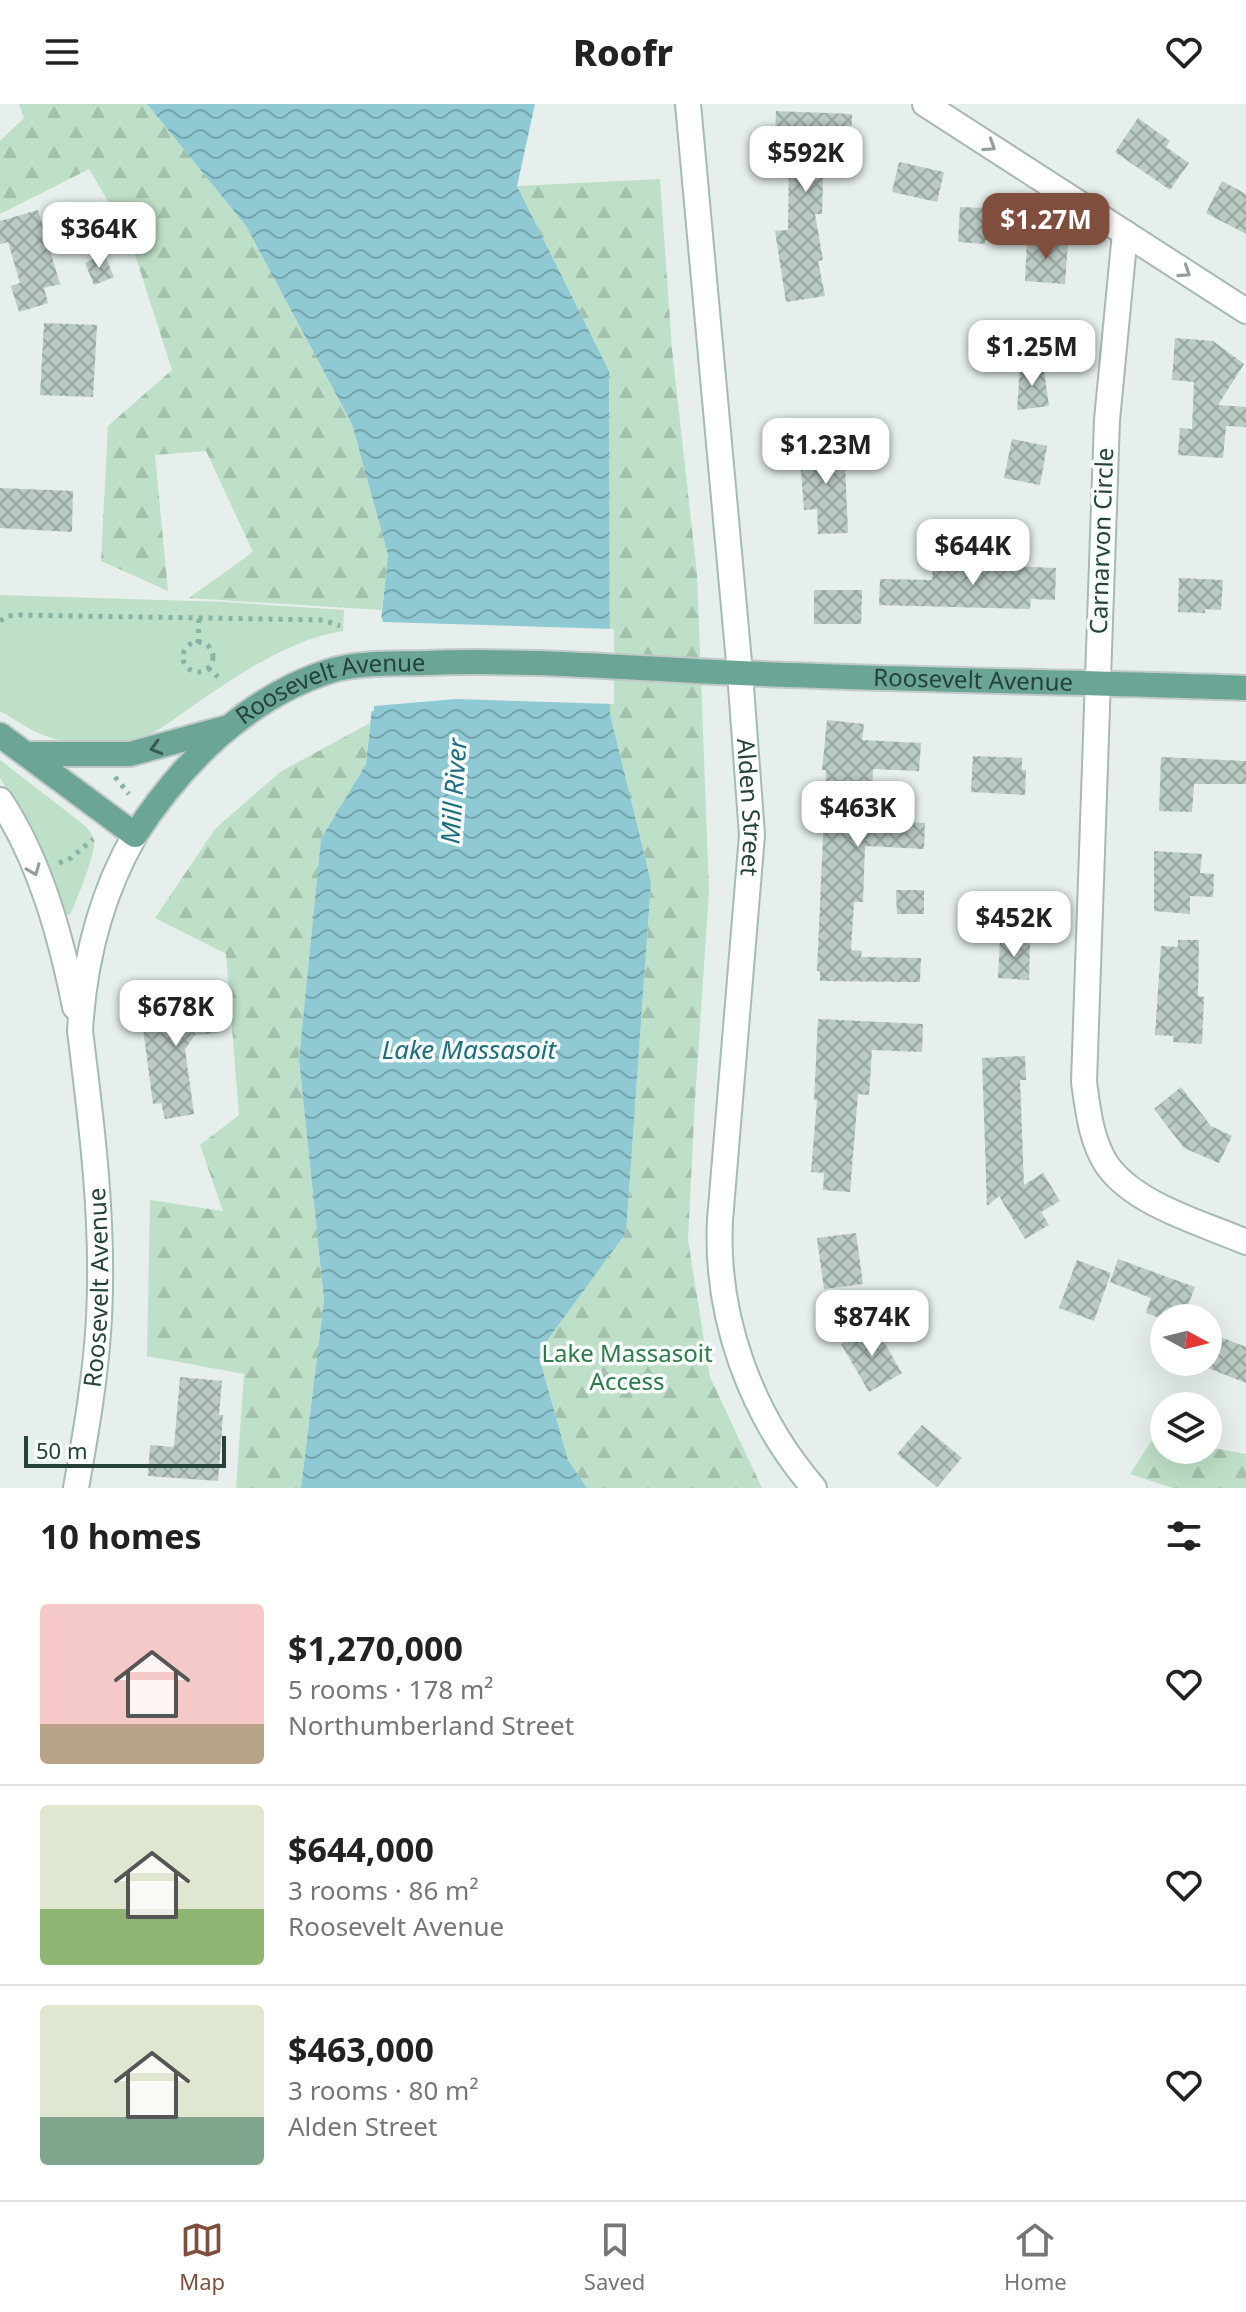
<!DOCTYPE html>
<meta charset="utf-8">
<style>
body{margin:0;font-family:"Noto Sans",sans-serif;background:#f6f6f6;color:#222;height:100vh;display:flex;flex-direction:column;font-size:30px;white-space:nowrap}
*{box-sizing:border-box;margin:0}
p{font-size:26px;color:#767676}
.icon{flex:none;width:44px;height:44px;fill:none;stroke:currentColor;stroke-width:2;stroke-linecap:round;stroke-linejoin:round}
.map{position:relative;height:1384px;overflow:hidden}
.side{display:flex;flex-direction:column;background:#fff;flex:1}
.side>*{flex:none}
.needle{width:52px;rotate:97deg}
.buttons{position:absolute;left:1150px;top:1200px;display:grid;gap:16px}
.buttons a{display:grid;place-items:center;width:72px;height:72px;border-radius:50%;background:#fff;box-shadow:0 8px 32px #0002;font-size:40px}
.scale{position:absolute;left:24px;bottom:20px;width:202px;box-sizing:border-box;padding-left:8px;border:4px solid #24423a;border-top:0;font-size:22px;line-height:28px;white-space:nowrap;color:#24423a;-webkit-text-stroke:6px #f7fbf9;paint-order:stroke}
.price{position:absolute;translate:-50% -68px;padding:0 18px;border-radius:16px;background:#fff;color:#222;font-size:26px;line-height:52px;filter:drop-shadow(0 2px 4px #0008)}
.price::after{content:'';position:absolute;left:50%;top:48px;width:24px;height:18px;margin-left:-12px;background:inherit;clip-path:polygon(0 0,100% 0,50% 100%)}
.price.on{background:#804e3d;color:#fff}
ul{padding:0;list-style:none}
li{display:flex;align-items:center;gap:24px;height:200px;padding:0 40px}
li+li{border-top:2px solid #e0e0e0}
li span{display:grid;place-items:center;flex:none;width:224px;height:160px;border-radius:8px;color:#555}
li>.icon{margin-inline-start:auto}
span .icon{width:96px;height:96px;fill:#fffc;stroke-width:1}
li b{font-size:34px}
h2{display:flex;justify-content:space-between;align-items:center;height:96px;padding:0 40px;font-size:34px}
header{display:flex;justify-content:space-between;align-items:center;height:104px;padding:0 40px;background:#fff;font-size:36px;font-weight:800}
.tabs{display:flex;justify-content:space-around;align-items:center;height:112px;border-top:2px solid #e0e0e0;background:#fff;font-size:22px;color:#767676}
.tabs a{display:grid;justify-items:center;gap:4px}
.tabs .on{color:#804e3d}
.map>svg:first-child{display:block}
.green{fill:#bfe0c8}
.forest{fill:url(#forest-firs)}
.water{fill:url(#water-waves)}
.pier{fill:#e6efeb}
.building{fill:url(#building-cross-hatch)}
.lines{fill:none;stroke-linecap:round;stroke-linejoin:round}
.street-casing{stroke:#a8b8b2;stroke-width:28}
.secondary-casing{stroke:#a4bbb3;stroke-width:28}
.primary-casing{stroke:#c2cac8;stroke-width:28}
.path{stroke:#86b3a5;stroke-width:5;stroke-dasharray:4 6;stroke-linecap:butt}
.street{stroke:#fff;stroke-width:24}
.secondary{stroke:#fff;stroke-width:24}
.primary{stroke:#6aa596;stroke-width:24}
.oneway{stroke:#92a09c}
.oneway2{stroke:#365b51}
.labels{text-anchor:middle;stroke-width:7;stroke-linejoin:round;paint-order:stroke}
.street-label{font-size:24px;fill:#24423a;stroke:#f7fbf9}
.park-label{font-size:24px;fill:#2d7a4b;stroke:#f7fbf9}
.water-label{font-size:26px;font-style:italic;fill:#1c6f80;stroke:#f7fbf9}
</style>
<header><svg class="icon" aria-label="menu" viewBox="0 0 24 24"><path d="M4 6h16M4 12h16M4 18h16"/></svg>Roofr<svg class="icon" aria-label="heart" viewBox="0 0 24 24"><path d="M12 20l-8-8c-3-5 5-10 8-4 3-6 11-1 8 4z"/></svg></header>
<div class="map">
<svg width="1246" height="1384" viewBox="0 0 1246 1384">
<defs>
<pattern id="forest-firs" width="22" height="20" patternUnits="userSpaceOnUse" patternTransform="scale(2)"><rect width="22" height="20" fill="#bfe0c8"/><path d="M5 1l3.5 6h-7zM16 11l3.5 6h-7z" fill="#a4c1ad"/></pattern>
<pattern id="water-waves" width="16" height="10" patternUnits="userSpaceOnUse" patternTransform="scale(2)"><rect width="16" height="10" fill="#8ec9d4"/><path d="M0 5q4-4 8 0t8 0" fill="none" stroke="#74a5ad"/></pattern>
<pattern id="building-cross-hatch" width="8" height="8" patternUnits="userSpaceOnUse" patternTransform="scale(2)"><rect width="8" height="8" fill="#bbcac4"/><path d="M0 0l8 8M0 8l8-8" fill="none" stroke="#98a6a0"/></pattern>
</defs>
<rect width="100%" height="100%" fill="#e6efeb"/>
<!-- green -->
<g class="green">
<path d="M 0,491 L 225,498 L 344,506 L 343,527 C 292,535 244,567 201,596 C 183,608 165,624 145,632 C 115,644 72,642 43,631 C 28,625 14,615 0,607 Z"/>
<path d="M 0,656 L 83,720 C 88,725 93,730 94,737 C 96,749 76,798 70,811 L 65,810 L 27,718 L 0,674 Z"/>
</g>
<!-- forest -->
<g class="forest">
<path d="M 19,0 L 147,0 L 246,122 L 352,320 L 388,451 L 382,506 L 189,494 L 253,448 L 206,347 L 155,351 L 168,487 L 101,457 L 108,322 L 172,266 L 129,132 L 89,65 L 0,110 L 0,37 L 24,14 Z"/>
<path d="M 660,75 L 672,245 L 697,470 L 709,787 L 695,996 L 688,1136 L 710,1273 L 762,1384 L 587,1384 L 568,1356 L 538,1249 L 626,1129 L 651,778 L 610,610 L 609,267 L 517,82 Z"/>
<path d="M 370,619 L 366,660 L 321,735 L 299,955 L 324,1196 L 301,1384 L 236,1384 L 244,1270 L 147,1252 L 150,1096 L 223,1107 L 200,1041 L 239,1011 L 226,850 L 155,814 L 215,725 L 280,668 Z"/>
<path d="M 1154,1333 L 1164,1335 L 1164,1346 L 1208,1346 L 1208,1343 L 1246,1350 L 1246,1384 L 1173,1384 L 1130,1370 Z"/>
</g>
<!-- water -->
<path class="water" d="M 147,0 L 535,0 L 517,82 L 609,267 L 610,610 L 651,778 L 626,1129 L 538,1249 L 568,1356 L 587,1384 L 301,1384 L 324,1196 L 299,955 L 321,735 L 366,660 L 388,451 L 352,320 L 246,122 Z"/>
<!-- pier -->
<path class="pier" d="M 377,513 L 382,514 L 383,518 L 614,525 L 614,600 L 456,595 L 374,602 L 374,607 L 367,608 Z"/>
<!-- building -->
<g class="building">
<path d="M 776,7 L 852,10 L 851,45 L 824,44 L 822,110 L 815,110 L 823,156 L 818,157 L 825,192 L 786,198 L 775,127 L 788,126 L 789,56 L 774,56 Z"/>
<path d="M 1138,14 L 1170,37 L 1166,43 L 1189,59 L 1170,86 L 1115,48 Z"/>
<path d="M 899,58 L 944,68 L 937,98 L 892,88 Z"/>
<path d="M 1222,77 L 1246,90 L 1246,130 L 1206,109 Z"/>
<path d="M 960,103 L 988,104 L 988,109 L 1002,109 L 1000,137 L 985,136 L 985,140 L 958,138 Z"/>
<path d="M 38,106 L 60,180 L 44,184 L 48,199 L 19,208 L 11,182 L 20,179 L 8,138 L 0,140 L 0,117 Z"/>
<path d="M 1027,135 L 1068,138 L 1065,180 L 1025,177 Z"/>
<path d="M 104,150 L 114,173 L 94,181 L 85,159 Z"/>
<path d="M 44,219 L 97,221 L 93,293 L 40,291 Z"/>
<path d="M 1175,234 L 1213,237 L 1244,260 L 1218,301 L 1246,303 L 1246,323 L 1226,322 L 1223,354 L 1178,351 L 1180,324 L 1192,325 L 1194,278 L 1172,276 Z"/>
<path d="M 1043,260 L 1049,302 L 1017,306 L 1020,263 Z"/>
<path d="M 1012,335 L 1047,342 L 1040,381 L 1004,374 Z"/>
<path d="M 844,338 L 848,429 L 818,430 L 817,405 L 804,406 L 800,355 L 808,354 L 808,340 Z"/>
<path d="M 0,384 L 73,387 L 72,428 L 0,424 Z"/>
<path d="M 933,459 L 1056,464 L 1055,496 L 1031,495 L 1030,505 L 879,501 L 880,475 L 932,476 Z"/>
<path d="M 1179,474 L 1223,476 L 1221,506 L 1205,505 L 1205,509 L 1178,508 Z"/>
<path d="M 814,486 L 862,486 L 861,520 L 814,520 Z"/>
<path d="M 827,616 L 864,620 L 862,636 L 921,639 L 919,667 L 873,665 L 871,716 L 925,719 L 924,745 L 865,742 L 863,798 L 854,798 L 851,846 L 862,847 L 861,853 L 921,854 L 920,878 L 820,877 L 820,867 L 817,867 L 826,666 L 822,666 Z"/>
<path d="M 973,652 L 1022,654 L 1022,666 L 1026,666 L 1025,691 L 971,688 Z"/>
<path d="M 1161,653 L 1246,657 L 1246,680 L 1194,680 L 1192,708 L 1159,707 Z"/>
<path d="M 1154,747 L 1202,750 L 1200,769 L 1214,770 L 1213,793 L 1190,792 L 1190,810 L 1154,807 Z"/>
<path d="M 896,786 L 924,786 L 924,810 L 897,810 Z"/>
<path d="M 1000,835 L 1030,836 L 1029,876 L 998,874 Z"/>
<path d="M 1178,836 L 1199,836 L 1198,892 L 1204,893 L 1202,940 L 1173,938 L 1174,932 L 1155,931 L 1161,842 L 1178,843 Z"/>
<path d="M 215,887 L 220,929 L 195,931 L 185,945 L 194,1010 L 165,1015 L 161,999 L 153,1000 L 142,917 L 157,900 L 184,897 L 182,892 Z"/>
<path d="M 818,915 L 923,920 L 922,948 L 872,946 L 869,991 L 858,990 L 850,1088 L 823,1086 L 824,1069 L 811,1068 L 817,996 L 814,996 Z"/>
<path d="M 1025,952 L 1026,976 L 1020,976 L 1024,1081 L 1043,1069 L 1060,1097 L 1041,1108 L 1049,1121 L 1025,1135 L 999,1092 L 987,1102 L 982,954 Z"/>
<path d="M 1181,983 L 1211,1022 L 1232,1032 L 1219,1059 L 1184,1044 L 1154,1005 Z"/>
<path d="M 856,1129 L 863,1180 L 824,1185 L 817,1134 Z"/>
<path d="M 1118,1155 L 1195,1183 L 1183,1214 L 1160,1214 L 1146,1209 L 1151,1194 L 1110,1178 Z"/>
<path d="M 1077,1156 L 1111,1169 L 1094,1217 L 1059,1204 Z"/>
<path d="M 874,1221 L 902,1269 L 869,1288 L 841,1240 Z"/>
<path d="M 1208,1228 L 1246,1243 L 1246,1279 L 1208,1264 Z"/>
<path d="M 180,1273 L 222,1277 L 219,1311 L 223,1311 L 218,1377 L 148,1372 L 150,1341 L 174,1343 Z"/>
<path d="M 922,1321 L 962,1354 L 937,1383 L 897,1350 Z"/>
</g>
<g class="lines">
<defs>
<g id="street">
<path d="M 925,0 L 1246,207"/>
<path d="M 1125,129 L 1107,316 L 1084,978 C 1088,1006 1091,1037 1107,1061 C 1135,1101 1202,1119 1246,1138"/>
</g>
<g id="secondary">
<path id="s1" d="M 688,0 L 740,569 L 752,731 L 720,1116 C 715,1213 751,1311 814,1384"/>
<path d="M 0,696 C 40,756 61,833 75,903"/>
<path id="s2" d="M 76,1384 C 86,1328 96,1271 99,1214 C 104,1118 92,1022 80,927 C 84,856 100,792 135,731"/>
</g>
<g id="primary">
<path id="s3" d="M 0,631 L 135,731 C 181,660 247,593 330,567 C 360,558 394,560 426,559 C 530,555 635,565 739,569 C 908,576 1077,578 1246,584"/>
<path d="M 27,650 L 130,650 L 225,624"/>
</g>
</defs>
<!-- street casing -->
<use href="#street" class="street-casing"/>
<!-- secondary casing -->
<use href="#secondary" class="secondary-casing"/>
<!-- primary casing -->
<use href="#primary" class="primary-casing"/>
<!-- path -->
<g class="path">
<path d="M 0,517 L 8,512 L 19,511 L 323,516 L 340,522"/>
<circle cx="198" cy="553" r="15"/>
<path d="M 198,539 L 199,515"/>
<path d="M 208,564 L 218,573"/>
<path d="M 115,673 L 129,690"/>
<path d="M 59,759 L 71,754 L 93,735"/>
</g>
<!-- street -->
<use href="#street" class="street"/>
<!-- secondary -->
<use href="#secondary" class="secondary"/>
<!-- primary -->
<use href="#primary" class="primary"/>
</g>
<!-- one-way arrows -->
<defs><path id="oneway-chevron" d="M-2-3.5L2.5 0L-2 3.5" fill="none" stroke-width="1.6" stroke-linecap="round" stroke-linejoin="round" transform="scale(2)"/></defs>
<g class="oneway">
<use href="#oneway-chevron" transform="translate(990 42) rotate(33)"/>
<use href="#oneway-chevron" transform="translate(1185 168) rotate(33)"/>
<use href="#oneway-chevron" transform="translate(34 766) rotate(68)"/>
</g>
<use class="oneway2" href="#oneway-chevron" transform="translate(156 644) rotate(164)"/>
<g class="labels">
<!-- street labels -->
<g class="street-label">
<text transform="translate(1102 437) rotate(-88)" y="8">Carnarvon Circle</text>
<text dy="8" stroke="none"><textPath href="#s3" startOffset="1072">Roosevelt Avenue</textPath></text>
<text dy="8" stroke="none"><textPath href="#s3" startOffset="424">Roosevelt Avenue</textPath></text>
<text dy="8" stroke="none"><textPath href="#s1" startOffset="706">Alden Street</textPath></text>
<text dy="8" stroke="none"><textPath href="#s2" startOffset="202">Roosevelt Avenue</textPath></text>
</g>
<!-- park labels -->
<g class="park-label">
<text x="627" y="1258">Lake Massasoit<tspan x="627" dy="28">Access</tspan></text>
</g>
<!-- water labels -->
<g class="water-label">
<text transform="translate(454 687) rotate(-86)" y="9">Mill River</text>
<text x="469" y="955">Lake Massasoit</text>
</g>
</g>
</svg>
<div class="buttons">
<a><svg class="needle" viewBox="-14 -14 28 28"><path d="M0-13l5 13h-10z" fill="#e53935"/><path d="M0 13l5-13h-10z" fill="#767676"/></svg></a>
<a><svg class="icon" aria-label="layers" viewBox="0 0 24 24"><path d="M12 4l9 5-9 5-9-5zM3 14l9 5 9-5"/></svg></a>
</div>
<div class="scale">50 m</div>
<b class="price" style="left:806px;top:90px">$592K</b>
<b class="price on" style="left:1046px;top:157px">$1.27M</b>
<b class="price" style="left:99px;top:166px">$364K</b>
<b class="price" style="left:1032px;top:284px">$1.25M</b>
<b class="price" style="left:826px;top:382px">$1.23M</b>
<b class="price" style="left:973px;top:483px">$644K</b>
<b class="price" style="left:858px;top:745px">$463K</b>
<b class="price" style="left:1014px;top:855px">$452K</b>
<b class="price" style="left:176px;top:944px">$678K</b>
<b class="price" style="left:872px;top:1254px">$874K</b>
</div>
<section class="side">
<h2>10 homes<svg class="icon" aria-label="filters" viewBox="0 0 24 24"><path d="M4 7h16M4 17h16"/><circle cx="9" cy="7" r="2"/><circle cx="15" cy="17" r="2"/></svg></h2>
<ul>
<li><span style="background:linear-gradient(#f6c9c9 75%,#b9a48a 0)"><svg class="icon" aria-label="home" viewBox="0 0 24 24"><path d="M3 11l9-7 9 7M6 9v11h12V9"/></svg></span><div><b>$1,270,000</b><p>5 rooms · 178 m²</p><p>Northumberland Street</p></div><svg class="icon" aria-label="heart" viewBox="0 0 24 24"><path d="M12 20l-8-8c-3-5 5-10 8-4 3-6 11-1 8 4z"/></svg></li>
<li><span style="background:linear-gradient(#dfe7d0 65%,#8fb573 0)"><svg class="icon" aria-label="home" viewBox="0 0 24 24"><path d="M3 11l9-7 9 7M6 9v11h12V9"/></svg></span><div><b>$644,000</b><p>3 rooms · 86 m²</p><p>Roosevelt Avenue</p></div><svg class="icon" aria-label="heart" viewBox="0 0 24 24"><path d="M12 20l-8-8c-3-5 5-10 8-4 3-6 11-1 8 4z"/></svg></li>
<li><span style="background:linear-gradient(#dfe7d0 70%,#7fa58c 0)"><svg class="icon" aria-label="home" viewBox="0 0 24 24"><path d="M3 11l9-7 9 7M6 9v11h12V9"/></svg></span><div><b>$463,000</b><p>3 rooms · 80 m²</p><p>Alden Street</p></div><svg class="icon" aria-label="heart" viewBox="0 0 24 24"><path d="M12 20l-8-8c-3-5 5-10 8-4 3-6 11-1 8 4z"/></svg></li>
</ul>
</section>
<nav class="tabs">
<a class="on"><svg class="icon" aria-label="map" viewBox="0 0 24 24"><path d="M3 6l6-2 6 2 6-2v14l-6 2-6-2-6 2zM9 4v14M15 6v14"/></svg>Map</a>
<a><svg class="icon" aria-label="saved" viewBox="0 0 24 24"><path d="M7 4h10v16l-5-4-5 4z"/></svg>Saved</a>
<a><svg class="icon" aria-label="home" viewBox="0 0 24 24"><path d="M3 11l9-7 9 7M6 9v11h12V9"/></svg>Home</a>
</nav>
